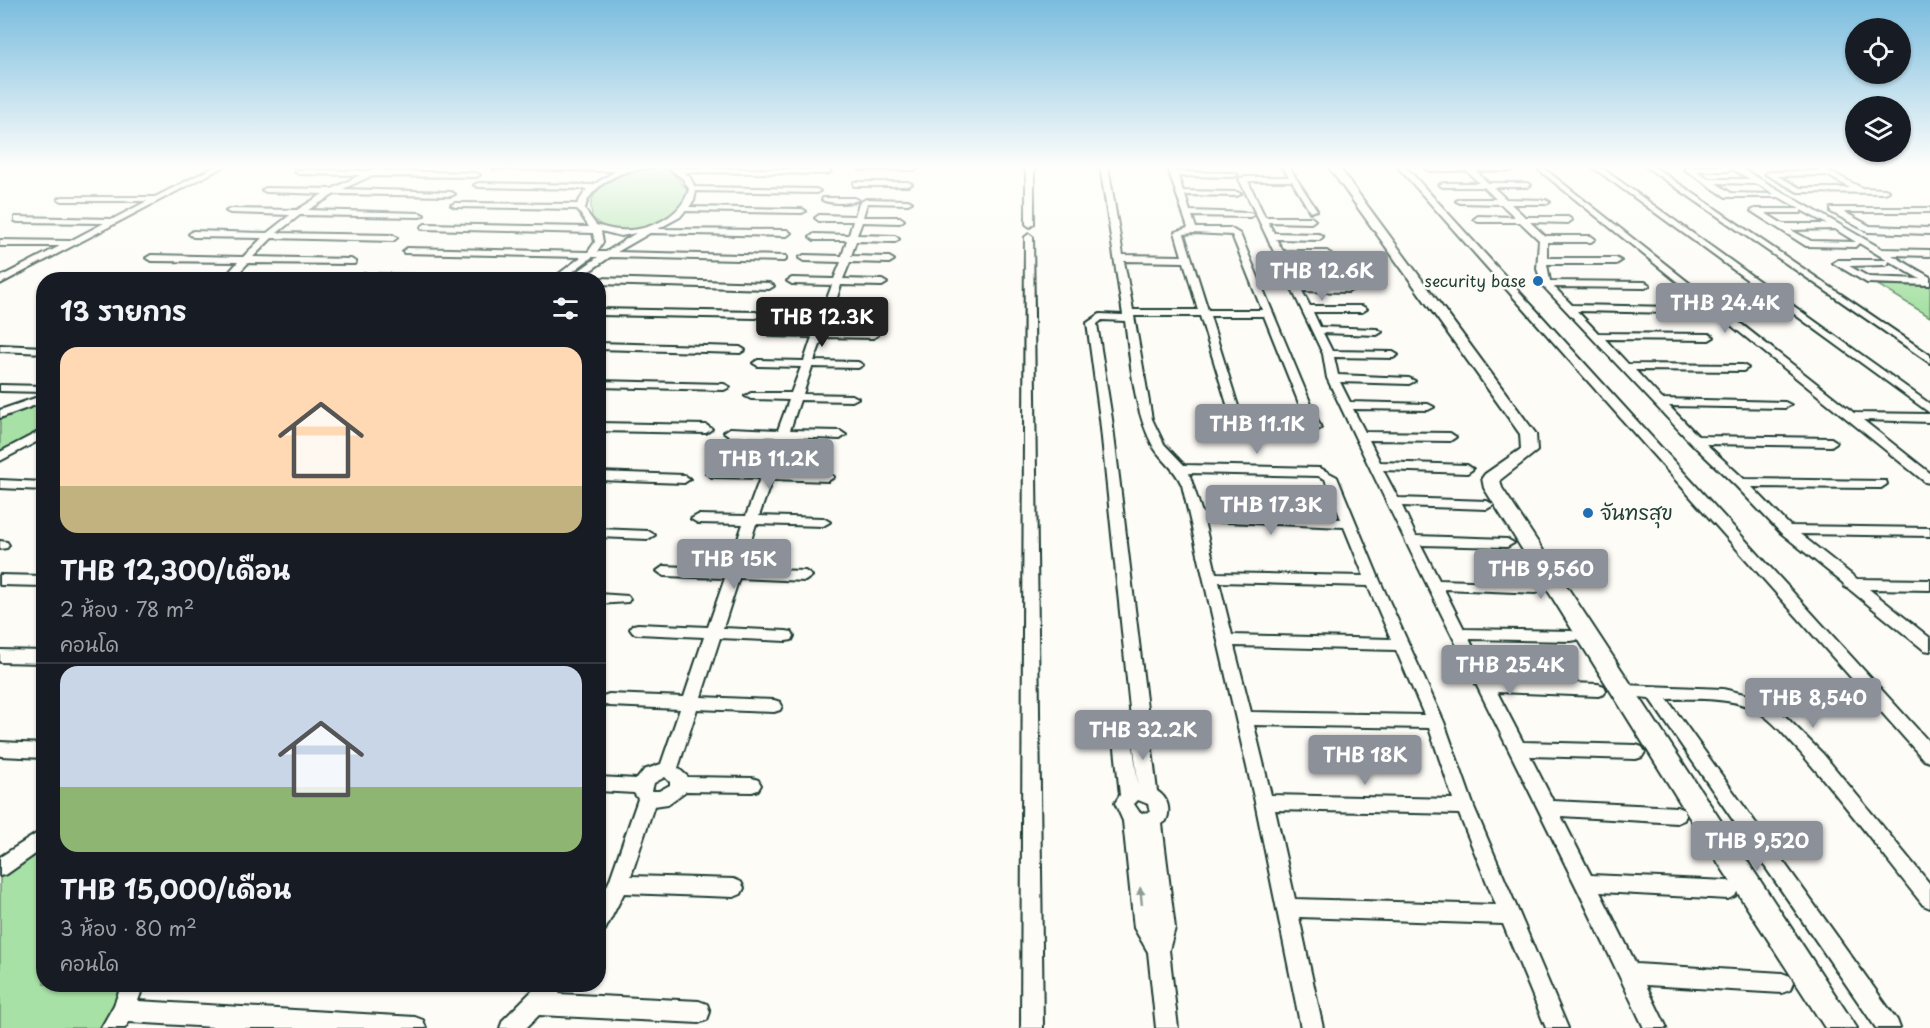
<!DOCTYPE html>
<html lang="th">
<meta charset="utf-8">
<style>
body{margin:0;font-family:"Playpen Sans","Playpen Sans Thai",sans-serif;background:#20242c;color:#f1f3f6;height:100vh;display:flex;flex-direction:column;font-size:22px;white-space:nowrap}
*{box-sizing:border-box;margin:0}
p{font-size:20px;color:#9ea1a6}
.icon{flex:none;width:33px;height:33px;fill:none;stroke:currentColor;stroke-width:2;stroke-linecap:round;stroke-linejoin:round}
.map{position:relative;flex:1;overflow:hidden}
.details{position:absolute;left:36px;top:272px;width:570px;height:720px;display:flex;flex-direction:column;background:#171b24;border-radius:24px;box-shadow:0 2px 4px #0004}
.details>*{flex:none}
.buttons{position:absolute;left:1845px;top:18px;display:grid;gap:12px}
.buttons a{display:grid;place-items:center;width:66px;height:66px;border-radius:50%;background:#171b24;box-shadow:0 2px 4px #0004;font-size:30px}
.price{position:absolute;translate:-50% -51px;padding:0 14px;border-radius:6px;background:#8c9099;color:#fff;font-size:20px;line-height:39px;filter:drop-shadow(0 2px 3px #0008)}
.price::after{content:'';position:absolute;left:50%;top:36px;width:18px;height:14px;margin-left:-9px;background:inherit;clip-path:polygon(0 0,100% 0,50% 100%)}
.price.current{background:#222;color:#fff}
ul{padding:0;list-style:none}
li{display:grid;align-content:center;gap:12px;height:318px;padding:0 24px}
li+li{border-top:2px solid #363941}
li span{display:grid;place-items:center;height:186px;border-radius:18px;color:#555}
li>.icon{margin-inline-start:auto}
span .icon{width:108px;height:108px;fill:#fffc;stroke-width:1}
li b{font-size:26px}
h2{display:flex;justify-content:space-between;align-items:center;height:72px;padding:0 24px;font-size:26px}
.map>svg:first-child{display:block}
.green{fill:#a8e1a5;stroke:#648f6c;stroke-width:1.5}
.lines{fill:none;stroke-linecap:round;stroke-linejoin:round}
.minor-casing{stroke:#1f3d34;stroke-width:4}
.tertiary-casing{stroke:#1f3d34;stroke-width:4}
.minor{fill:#fdfcf7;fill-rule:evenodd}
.tertiary{fill:#fdfcf7;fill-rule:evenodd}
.oneway{fill:#8e9c96}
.poi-dot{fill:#1f6fb2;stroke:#fdfcf7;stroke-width:2}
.labels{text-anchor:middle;stroke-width:5;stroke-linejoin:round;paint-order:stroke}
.far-poi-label{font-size:16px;fill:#1f3d34;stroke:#fdfcf7;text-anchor:end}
.poi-label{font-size:20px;fill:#1f3d34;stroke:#fdfcf7;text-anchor:start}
</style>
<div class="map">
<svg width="1930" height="1028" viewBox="0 0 1930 1028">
<rect width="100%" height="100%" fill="#fdfcf7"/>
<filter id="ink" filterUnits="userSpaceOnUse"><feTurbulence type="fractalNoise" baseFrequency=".0167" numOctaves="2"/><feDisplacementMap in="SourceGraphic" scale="12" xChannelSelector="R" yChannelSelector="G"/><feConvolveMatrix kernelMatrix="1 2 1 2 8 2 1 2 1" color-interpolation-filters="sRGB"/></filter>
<g filter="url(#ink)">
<!-- green -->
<g class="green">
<path d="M 655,168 L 669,170 L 687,189 C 684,221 630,241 603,226 C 599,224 595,220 592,217 C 592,213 590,207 591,203 C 597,179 634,170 655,168 Z"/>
<path d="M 1878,285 L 1930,286 L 1930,317 Z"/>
<path d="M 43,400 L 43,437 L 0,459 L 0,416 Z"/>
<path d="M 43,837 L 44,984 L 131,984 L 111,1028 L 0,1028 L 0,869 Z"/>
</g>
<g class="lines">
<defs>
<g id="minor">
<path d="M 216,166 L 225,166 L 0,284 L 0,277 L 60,246 L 0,246 L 0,240 L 70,241 L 104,223 L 18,222 L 15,221 L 15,217 L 113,219 L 147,201 L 62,201 L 58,199 L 62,197 L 155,197 Z"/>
<path d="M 381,166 L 390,166 L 381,171 L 476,173 L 480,175 L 476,177 L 371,176 L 343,189 L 451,192 L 455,194 L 451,196 L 335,194 L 308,210 L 420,213 L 424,215 L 420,217 L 300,215 L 277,233 L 393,235 L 397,238 L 393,241 L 272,238 L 253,257 L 351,259 L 356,262 L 354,264 L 248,263 L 233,279 L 223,279 L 238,262 L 151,261 L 146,258 L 151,255 L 243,257 L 262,238 L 193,237 L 189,234 L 193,231 L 267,233 L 290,215 L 230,213 L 226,211 L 230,209 L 297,210 L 323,194 L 266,192 L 262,190 L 266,188 L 332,189 L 360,175 L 299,174 L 295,172 L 296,170 L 369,171 Z"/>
<path d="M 494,166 L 651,166 C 646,170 637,169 629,171 C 612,175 586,192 585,210 L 596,225 C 604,227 612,230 620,230 C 647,232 682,217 689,189 L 683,179 L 666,166 L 676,168 L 827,170 L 831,172 L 827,174 L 683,172 L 689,176 L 695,187 L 816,189 L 820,191 L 816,193 L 696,191 L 694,201 L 689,207 L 802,209 L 806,211 L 802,213 L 685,211 L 680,217 L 658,229 L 787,230 L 791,233 L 787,236 L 650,233 L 617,252 L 786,256 L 786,260 L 783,261 L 610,257 L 578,279 L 567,279 L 598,257 L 592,257 L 563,279 L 552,279 L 581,257 L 404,253 L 403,251 L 407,248 L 588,252 L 595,242 L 593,233 L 422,229 L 421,227 L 425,224 L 589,227 L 577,209 L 455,207 L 451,205 L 455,203 L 577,204 L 587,189 L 478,187 L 474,185 L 478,183 L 593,185 L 616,171 L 497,169 L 494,169 ZM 601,231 L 621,236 L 636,233 L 606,252 L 597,252 L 603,242 Z"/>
<path d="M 863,166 L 914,166 L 918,168 L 914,170 L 860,170 L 859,168 Z"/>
<path d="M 1026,166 L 1034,166 L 1034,224 L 1030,227 L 1026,224 Z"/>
<path d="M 1100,166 L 1108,166 L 1123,255 L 1182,256 L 1175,232 L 1188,228 L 1167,166 L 1173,166 L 1176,172 L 1234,173 L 1238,175 L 1234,177 L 1178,176 L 1183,191 L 1237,192 L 1241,194 L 1237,196 L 1185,195 L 1190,211 L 1250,213 L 1254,215 L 1250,217 L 1192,216 L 1196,228 L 1230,228 L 1240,234 L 1321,428 C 1308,439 1249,433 1234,427 L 1200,316 L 1134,316 L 1152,419 L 1164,444 L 1184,465 L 1320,468 L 1337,477 L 1380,581 L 1444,722 L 1474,807 L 1568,1028 L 1546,1028 L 1503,924 L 1299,917 L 1323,1028 L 1301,1028 L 1255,802 L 1182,485 C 1173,465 1160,460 1152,444 C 1133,407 1131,362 1125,321 L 1102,320 L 1097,324 L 1112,419 L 1157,791 C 1168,798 1171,810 1166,821 L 1162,824 L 1175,928 L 1169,950 L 1178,1028 L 1156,1028 L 1148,952 L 1134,928 L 1123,821 L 1115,803 L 1120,795 L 1113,730 L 1116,725 L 1122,724 L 1128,725 L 1131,730 L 1138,786 L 1100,419 L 1087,323 L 1100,314 L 1123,315 ZM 1193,233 L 1232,235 L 1262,310 L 1208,310 L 1184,234 ZM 1124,261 L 1184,262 L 1198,310 L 1133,310 ZM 1210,316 L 1264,316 L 1308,426 L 1249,424 L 1243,422 ZM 1189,473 L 1318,476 L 1325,479 L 1341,519 L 1202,513 ZM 1204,521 L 1344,527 L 1364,576 L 1216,573 ZM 1219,582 L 1368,586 L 1391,639 L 1232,635 ZM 1234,646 L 1396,650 L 1424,715 L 1251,712 ZM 1254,725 L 1429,728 L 1453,799 L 1271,795 ZM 1138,800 L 1148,804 L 1150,812 L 1140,813 L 1134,804 ZM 1275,810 L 1459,814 L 1496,905 L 1295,899 Z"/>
<path d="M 1281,166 L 1288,166 L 1317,210 L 1310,212 L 1292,181 L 1248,181 L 1265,217 L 1311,217 L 1315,220 L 1311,223 L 1268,222 L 1274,233 L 1319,234 L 1323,237 L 1319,240 L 1276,239 L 1283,251 L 1327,251 L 1331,254 L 1327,257 L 1285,257 L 1291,268 L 1340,268 L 1345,271 L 1340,274 L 1294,274 L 1299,285 L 1348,286 L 1353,289 L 1348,292 L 1302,291 L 1310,306 L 1362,306 L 1367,309 L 1362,312 L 1313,312 L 1320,327 L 1377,329 L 1382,332 L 1377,335 L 1323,333 L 1332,351 L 1393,352 L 1398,355 L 1393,358 L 1334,357 L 1338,375 L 1409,378 L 1415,381 L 1409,384 L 1340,382 L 1350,402 L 1428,404 L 1434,407 L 1428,410 L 1353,409 L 1365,432 L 1450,433 L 1456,437 L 1450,441 L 1369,440 L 1380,462 L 1467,465 L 1473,469 L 1467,473 L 1383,470 L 1398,498 L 1487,501 L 1494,505 L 1487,509 L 1402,506 L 1416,536 L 1507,539 L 1514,543 L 1507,547 L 1421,545 L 1439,580 L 1536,583 L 1543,588 L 1536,593 L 1444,589 L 1464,629 L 1571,631 L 1577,632 L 1579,636 L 1577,640 L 1571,641 L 1469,639 L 1490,680 L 1598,684 L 1604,686 L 1606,690 L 1604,694 L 1598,696 L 1497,692 L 1523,742 L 1636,745 L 1642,747 L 1645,752 L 1642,757 L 1636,759 L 1530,756 L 1553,801 L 1677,807 L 1684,810 L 1686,815 L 1684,820 L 1677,823 L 1561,816 L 1591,875 L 1728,881 L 1735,884 L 1738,890 L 1735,896 L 1728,899 L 1600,892 L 1636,964 L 1782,973 L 1790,976 L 1793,983 L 1790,990 L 1782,993 L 1646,985 L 1667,1028 L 1644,1028 C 1541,809 1429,595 1327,378 L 1323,354 L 1239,179 L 1243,177 L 1289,177 Z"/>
<path d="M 1397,166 L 1405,166 L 1930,743 L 1930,762 L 1924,760 Z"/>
<path d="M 1463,166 L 1514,167 L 1515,169 L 1511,171 L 1476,171 L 1488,183 L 1527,183 L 1531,185 L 1527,187 L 1493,187 L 1506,199 L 1546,200 L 1550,202 L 1546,204 L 1511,204 L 1525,217 L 1568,217 L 1572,220 L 1568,223 L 1530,222 L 1545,236 L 1591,236 L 1595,239 L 1591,242 L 1547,242 L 1547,258 L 1616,258 L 1621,261 L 1616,264 L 1547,264 L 1550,281 L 1645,282 L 1650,285 L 1645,288 L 1554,287 L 1572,305 L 1675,307 L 1680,310 L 1675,313 L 1577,311 L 1598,333 L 1709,334 L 1714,337 L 1709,340 L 1605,339 L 1628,364 L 1743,365 L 1748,368 L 1743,371 L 1635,370 L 1662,399 L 1785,402 L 1791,405 L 1785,408 L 1669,406 L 1698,436 L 1831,438 L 1837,442 L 1831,446 L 1706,444 L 1744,479 L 1886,481 L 1887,484 L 1881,488 L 1752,487 L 1790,526 L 1930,528 L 1930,536 L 1800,534 L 1857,579 L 1930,580 L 1930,590 L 1869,589 L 1930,638 L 1930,651 L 1924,650 L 1849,589 L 1845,587 L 1843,583 L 1781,533 L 1736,486 L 1691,443 L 1543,286 L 1537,269 L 1539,240 L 1520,222 L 1478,222 L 1474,219 L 1478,216 L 1515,217 L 1501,204 L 1460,203 L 1456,201 L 1460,199 L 1496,199 L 1484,187 L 1443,187 L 1439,185 L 1443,183 L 1479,183 L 1467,171 L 1429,171 L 1425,169 L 1429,167 Z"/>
<path d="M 1534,166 L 1541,166 L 1854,413 L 1930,414 L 1930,422 L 1863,420 L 1930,473 L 1930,483 L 1925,482 Z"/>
<path d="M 1591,166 L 1599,166 L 1930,404 L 1930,413 Z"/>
<path d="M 1645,166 L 1653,166 L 1930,355 L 1930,363 Z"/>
<path d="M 1729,166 L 1737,166 L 1882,249 L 1930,250 L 1930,256 L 1892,255 L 1930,277 L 1930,285 L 1867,283 L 1833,263 L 1838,260 L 1887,260 L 1859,243 L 1855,247 L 1806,246 L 1751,211 L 1755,209 L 1800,209 L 1779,197 L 1726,197 L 1684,169 L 1688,167 ZM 1732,169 L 1750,179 L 1709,179 L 1697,171 L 1728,171 ZM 1716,183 L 1758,184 L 1774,194 L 1731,193 ZM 1801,210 L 1827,224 L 1783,224 L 1765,213 L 1801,213 ZM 1835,229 L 1856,242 L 1811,241 L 1791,230 ZM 1889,261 L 1920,279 L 1869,277 L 1849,266 L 1885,265 L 1888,264 Z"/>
<path d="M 1821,167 L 1862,188 L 1885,189 L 1889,191 L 1885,193 L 1798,192 L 1765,174 L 1769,172 L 1819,171 L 1817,169 ZM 1827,175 L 1850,188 L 1800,188 L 1778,176 Z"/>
<path d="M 857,182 L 908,182 L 912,184 L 908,186 L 854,186 L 854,182 Z"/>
<path d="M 823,198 L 854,198 L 858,200 C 850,204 830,204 822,200 Z"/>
<path d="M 866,199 L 908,200 L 912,202 L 908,204 L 867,203 L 863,217 L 900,217 L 904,220 L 900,223 L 862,222 L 857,235 L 895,236 L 899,239 L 895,242 L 856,241 L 851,256 L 889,257 L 894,260 L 889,263 L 850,262 L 843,279 L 882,280 L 887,283 L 882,286 L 841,285 L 835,304 L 877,305 L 882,308 L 877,311 L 832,310 L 825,331 L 873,332 L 878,335 L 873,338 L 823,337 L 814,361 L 858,362 L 863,365 L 858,368 L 812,367 L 803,394 L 852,395 L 858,398 L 852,401 L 800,400 L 790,430 L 840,431 L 846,435 L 840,439 L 787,437 L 775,471 L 828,473 L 834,477 L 828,481 L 772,479 L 759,516 L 823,518 L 830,522 L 823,526 L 756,524 L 742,569 L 805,571 L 812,576 L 805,581 L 739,578 L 723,628 L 786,631 L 792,632 L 794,636 L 792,640 L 786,641 L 720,638 L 701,697 L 774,700 L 780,702 L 782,706 L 780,710 L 774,712 L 697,709 L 678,768 L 688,777 L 752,778 L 758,780 L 761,785 L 758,790 L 752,792 L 686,791 L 668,804 L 654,806 L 631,876 L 734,879 L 741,882 L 744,888 L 741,894 L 734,897 L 624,893 L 605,930 L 598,932 L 598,902 L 609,882 L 638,799 L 634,793 L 598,791 L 598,777 L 637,779 L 644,770 L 661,764 L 680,709 L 609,706 L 603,704 L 601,700 L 603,696 L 609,694 L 684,697 L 704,637 L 638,634 L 633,633 L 630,629 L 633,625 L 638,624 L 708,627 L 725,578 L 664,576 L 657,571 L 664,566 L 728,569 L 743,524 L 698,523 L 691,519 L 698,515 L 746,516 L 760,478 L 712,477 L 706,473 L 712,469 L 762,471 L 775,437 L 730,436 L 724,432 L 730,428 L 778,430 L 789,400 L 751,399 L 745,396 L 751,393 L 791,393 L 801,367 L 758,366 L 753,363 L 758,360 L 804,361 L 812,337 L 771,336 L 766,333 L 771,330 L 815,331 L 823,310 L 783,309 L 778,306 L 783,303 L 825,304 L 832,285 L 792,284 L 787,281 L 792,278 L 834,279 L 841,262 L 804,261 L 799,258 L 804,255 L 842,256 L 847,240 L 814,240 L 810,237 L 814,234 L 849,235 L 853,221 L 819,221 L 815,218 L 819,215 L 855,216 L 859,203 ZM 665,777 L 670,782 L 670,785 L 659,791 L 652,791 L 654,783 Z"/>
<path d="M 1831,208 L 1930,208 L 1930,212 L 1844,212 L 1870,226 L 1930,228 L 1930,234 L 1868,232 L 1831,212 Z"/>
<path d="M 1029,234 L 1033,237 L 1043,1028 L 1021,1028 L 1025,237 Z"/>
<path d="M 365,274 L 477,276 L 482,279 L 362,279 L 362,275 Z"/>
<path d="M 598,278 L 769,283 L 774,286 L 769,289 L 598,284 L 598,279 L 595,279 Z"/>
<path d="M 598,309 L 756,312 L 761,315 L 756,318 L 598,315 Z"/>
<path d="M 598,343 L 740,347 L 745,350 L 740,353 L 598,349 Z"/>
<path d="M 0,345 L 44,347 L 44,353 L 0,351 Z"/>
<path d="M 598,381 L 724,384 L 730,387 L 724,390 L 598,387 Z"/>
<path d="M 0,385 L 44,386 L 44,392 L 0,391 Z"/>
<path d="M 44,395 L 44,402 L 0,418 L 0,410 Z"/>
<path d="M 598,423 L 706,425 L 712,429 L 706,433 L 598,431 Z"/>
<path d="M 44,429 L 44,438 L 0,461 L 0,452 Z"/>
<path d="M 598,472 L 684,475 L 690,479 L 684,483 L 598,480 Z"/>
<path d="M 0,480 L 44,482 L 44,490 L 0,488 Z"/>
<path d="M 598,529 L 648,531 L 655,535 L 648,539 L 598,537 Z"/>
<path d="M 0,541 L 7,542 L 9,545 L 7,548 L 0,549 Z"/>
<path d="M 0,575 L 44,576 L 44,586 L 0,585 Z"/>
<path d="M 598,594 L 628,596 L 630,599 L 628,602 L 598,604 Z"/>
<path d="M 0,650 L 44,651 L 44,663 L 0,662 Z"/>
<path d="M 1623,685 L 1723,689 L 1761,698 L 1776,707 L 1823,754 L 1930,884 L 1930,908 L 1923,905 C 1882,854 1843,801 1800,752 C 1785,736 1769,715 1749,707 C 1725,697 1693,699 1667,699 L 1897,1020 L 1900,1028 L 1876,1028 L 1649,698 L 1617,695 L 1615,691 L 1617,687 Z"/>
<path d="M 0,742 L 44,744 L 44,758 L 0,756 Z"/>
<path d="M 44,829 L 44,848 L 7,874 L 0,876 L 0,857 Z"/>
<path d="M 122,984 L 144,984 L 138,1001 L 415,1017 L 423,1020 L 426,1028 L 230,1028 L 129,1022 L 125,1028 L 101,1028 L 114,1005 Z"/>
<path d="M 539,984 L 565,984 L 559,994 L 699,1001 L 707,1004 L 710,1012 L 707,1020 L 699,1023 L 539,1015 L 526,1028 L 500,1028 L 503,1020 Z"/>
</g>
<path id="tertiary" d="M 1328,166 L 1338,166 L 1536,434 L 1537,451 L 1500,480 L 1502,488 L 1857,1028 L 1825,1028 L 1699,833 L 1484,488 L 1482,478 L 1485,474 L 1521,449 L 1520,434 Z"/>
</defs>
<!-- minor casing -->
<use href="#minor" class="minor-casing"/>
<!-- tertiary casing -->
<use href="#tertiary" class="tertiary-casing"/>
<!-- minor -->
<use href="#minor" class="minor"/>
<!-- tertiary -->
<use href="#tertiary" class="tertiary"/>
</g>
<!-- one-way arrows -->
<defs><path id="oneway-solid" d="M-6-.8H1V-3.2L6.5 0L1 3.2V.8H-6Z" transform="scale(1.5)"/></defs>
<use class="oneway" href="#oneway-solid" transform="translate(1141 896) rotate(-96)"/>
</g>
<!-- sky -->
<linearGradient id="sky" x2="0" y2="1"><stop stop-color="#7abcde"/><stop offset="0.54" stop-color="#fefefb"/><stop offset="1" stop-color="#fefefb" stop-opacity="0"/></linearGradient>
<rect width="1930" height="309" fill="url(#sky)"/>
<!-- markers -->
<g class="poi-dot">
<circle cx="1538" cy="281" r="6"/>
<circle cx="1588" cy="513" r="6"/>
</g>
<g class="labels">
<!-- far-poi labels -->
<g class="far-poi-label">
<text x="1526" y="287">security base</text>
</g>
<!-- poi labels -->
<g class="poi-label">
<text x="1600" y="520">จันทรสุข</text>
</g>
</g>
</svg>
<div class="buttons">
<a><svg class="icon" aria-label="locate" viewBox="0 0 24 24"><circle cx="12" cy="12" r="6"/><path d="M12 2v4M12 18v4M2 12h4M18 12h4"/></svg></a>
<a><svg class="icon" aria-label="layers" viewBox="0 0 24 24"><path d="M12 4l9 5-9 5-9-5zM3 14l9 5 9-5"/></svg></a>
</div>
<b class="price" style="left:1322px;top:302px">THB 12.6K</b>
<b class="price" style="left:1725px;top:334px">THB 24.4K</b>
<b class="price current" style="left:822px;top:348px">THB 12.3K</b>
<b class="price" style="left:1257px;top:455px">THB 11.1K</b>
<b class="price" style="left:769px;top:490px">THB 11.2K</b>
<b class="price" style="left:1271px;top:536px">THB 17.3K</b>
<b class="price" style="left:734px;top:590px">THB 15K</b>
<b class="price" style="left:1541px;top:600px">THB 9,560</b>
<b class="price" style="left:1510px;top:696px">THB 25.4K</b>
<b class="price" style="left:1813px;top:729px">THB 8,540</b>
<b class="price" style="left:1143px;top:761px">THB 32.2K</b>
<b class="price" style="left:1365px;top:786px">THB 18K</b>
<b class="price" style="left:1757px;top:872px">THB 9,520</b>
<section class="details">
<h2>13 รายการ<svg class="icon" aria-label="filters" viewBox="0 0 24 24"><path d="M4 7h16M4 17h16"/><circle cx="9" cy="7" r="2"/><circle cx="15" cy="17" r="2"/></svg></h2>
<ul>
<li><span style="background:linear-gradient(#ffd9b3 75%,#c2b280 0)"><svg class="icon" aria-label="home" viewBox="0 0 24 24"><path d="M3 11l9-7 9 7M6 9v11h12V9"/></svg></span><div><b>THB 12,300/เดือน</b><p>2 ห้อง · 78 m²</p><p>คอนโด</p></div></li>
<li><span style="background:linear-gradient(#c9d6e8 65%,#8fb573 0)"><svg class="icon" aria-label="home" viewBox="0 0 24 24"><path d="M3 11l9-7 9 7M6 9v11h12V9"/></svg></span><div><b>THB 15,000/เดือน</b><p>3 ห้อง · 80 m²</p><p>คอนโด</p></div></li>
</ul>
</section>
</div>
